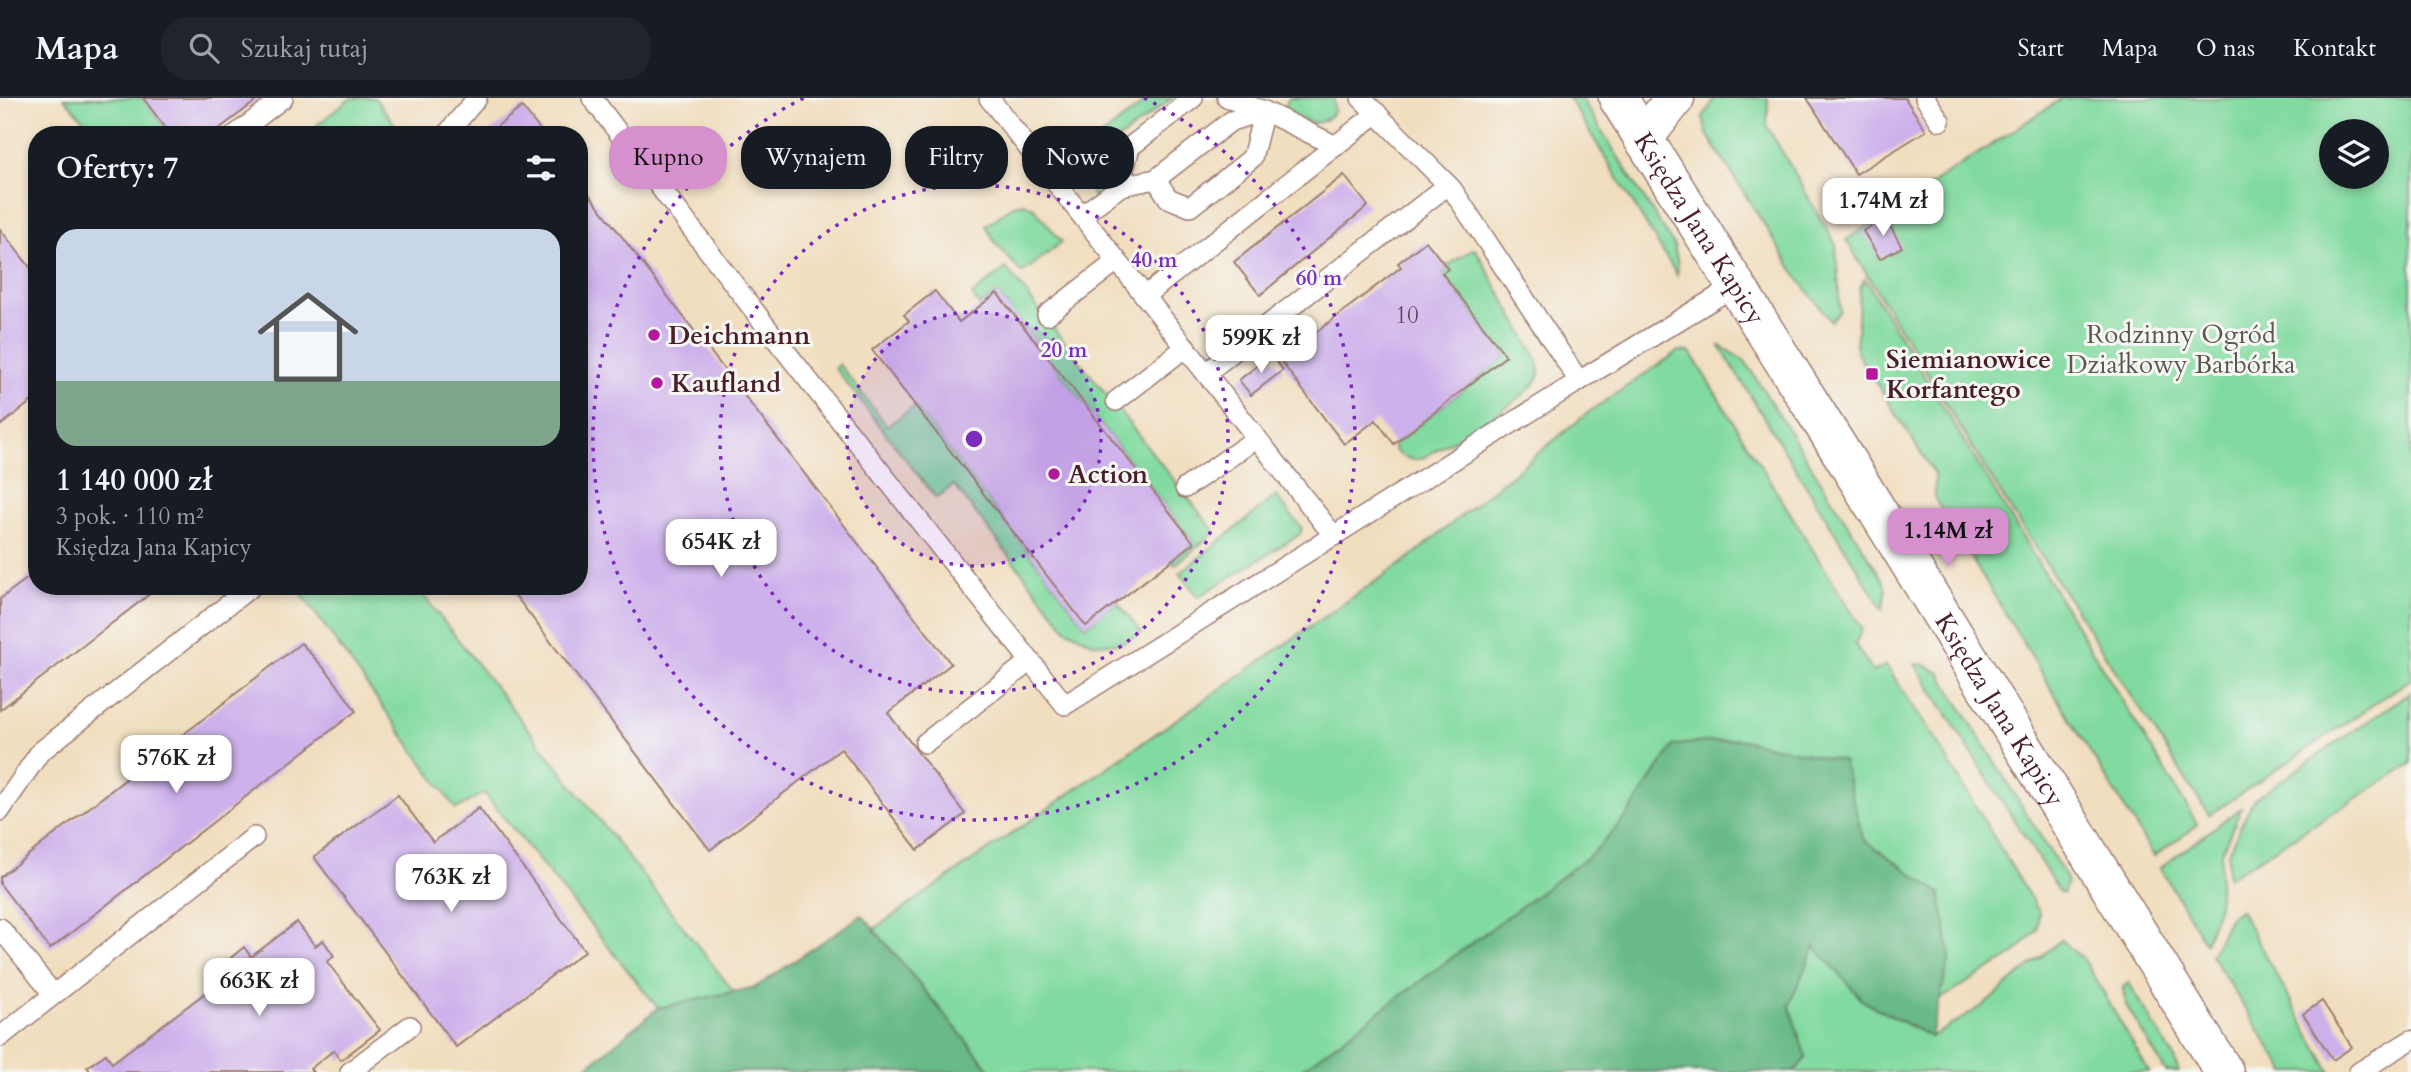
<!DOCTYPE html>
<html lang="pl">
<meta charset="utf-8">
<style>
body{margin:0;font-family:Cardo,serif;background:#20242c;color:#f1f3f6;height:100vh;display:flex;flex-direction:column;font-size:26px;white-space:nowrap}
*{box-sizing:border-box;margin:0}
p{font-size:23px;color:#9ea1a6}
.icon{flex:none;width:38px;height:38px;fill:none;stroke:currentColor;stroke-width:2;stroke-linecap:round;stroke-linejoin:round}
.map{position:relative;flex:1;overflow:hidden}
.sheet{position:absolute;left:28px;top:28px;width:560px;height:469px;display:flex;flex-direction:column;background:#171b24;border-radius:28px;box-shadow:0 4px 10px #0003}
.sheet>*{flex:none}
.hud{position:absolute;left:609px;top:28px;width:665px;height:63px;display:flex;gap:14px}
.fabs{position:absolute;left:2319px;top:21px;display:grid;gap:14px}
.fabs a{display:grid;place-items:center;width:70px;height:70px;border-radius:50%;background:#171b24;box-shadow:0 4px 10px #0003;font-size:35px}
.price{position:absolute;translate:-50% -60px;padding:0 16px;border-radius:14px;background:#fff;color:#222;font-size:23px;line-height:46px;filter:drop-shadow(0 2px 4px #0008)}
.price::after{content:'';position:absolute;left:50%;top:42px;width:21px;height:16px;margin-left:-10px;background:inherit;clip-path:polygon(0 0,100% 0,50% 100%)}
.price.current{background:#d690ce;color:#111}
ul{padding:0;list-style:none}
li{display:grid;align-content:center;gap:14px;height:371px;padding:0 28px}
li span{display:grid;place-items:center;height:217px;border-radius:21px;color:#555}
li>.icon{margin-inline-start:auto}
span .icon{width:126px;height:126px;fill:#fffc;stroke-width:1}
li b{font-size:30px}
h2{display:flex;justify-content:space-between;align-items:center;height:84px;padding:0 28px;font-size:30px}
.pill{padding:0 24px;border-radius:28px;background:#171b24;box-shadow:0 4px 10px #0003;font-size:24px;line-height:63px}
.pill.current{background:#d690ce;color:#111}
header{display:flex;align-items:center;gap:42px;box-sizing:border-box;height:98px;padding:0 35px;background:#171b24;border-bottom:2px solid #363941}
header strong{font-size:33px}
nav{display:flex;gap:38px;margin-inline-start:auto;font-size:24px}
.search{width:490px;height:63px;background:#20242c;display:flex;align-items:center;gap:18px;box-sizing:border-box;padding:0 24px;border-radius:28px;color:#9ea1a6;font-size:26px}
.map>svg:first-child{display:block}
.green{fill:#81da9f;stroke:#667c65;stroke-width:2;fill-rule:evenodd}
.forest{fill:#68ba86;stroke:#596c58;stroke-width:2}
.building{fill:#cdb1eb}
.lines{fill:none;stroke-linecap:round;stroke-linejoin:round}
.lane-casing{stroke:#9e7e75;stroke-width:22}
.street-casing{stroke:#9e7e75;stroke-width:41}
.secondary-casing{stroke:#9e7e75;stroke-width:41}
.lane{stroke:#fff;stroke-width:19}
.street{stroke:#fff;stroke-width:38}
.secondary{stroke:#fff;stroke-width:38}
.ring{fill:none;stroke:#7b2cbf;stroke-width:3.5;stroke-dasharray:3.5 7}
.poi-dot{fill:#b5179e;stroke:#f6f6f2;stroke-width:2.5}
.labels{text-anchor:middle;stroke-width:6;stroke-linejoin:round;paint-order:stroke}
.number-label{font-size:23px;fill:#6b445b}
.street-label{font-size:26px;fill:#4a1f2b;stroke:#f6f6f2}
.park-label{font-size:26px;fill:#5a574e;stroke:#f6f6f2}
.poi-label{font-size:26px;font-weight:bold;fill:#4a1f2b;stroke:#f6f6f2;text-anchor:start}
.centre{fill:#7b2cbf;stroke:#f6f6f2;stroke-width:3.5}
.ring-label{font-size:21px;text-anchor:middle;font-weight:bold;fill:#7b2cbf;stroke:#f6f6f2;stroke-width:6;stroke-linejoin:round;paint-order:stroke}
</style>
<header>
<strong>Mapa</strong>
<div class="search"><svg class="icon" aria-label="search" viewBox="0 0 24 24"><circle cx="10" cy="10" r="6"/><path d="M15 15l6 6"/></svg>Szukaj tutaj</div>
<nav><a>Start</a><a>Mapa</a><a>O nas</a><a>Kontakt</a></nav>
</header>
<div class="map">
<svg width="2411" height="974" viewBox="0 0 2411 974">
<rect width="100%" height="100%" fill="#f6f6f2"/>
<filter id="ink" filterUnits="userSpaceOnUse"><feTurbulence type="fractalNoise" baseFrequency=".0143" numOctaves="2"/><feDisplacementMap in="SourceGraphic" scale="14" xChannelSelector="R" yChannelSelector="G"/><feConvolveMatrix kernelMatrix="1 2 1 2 8 2 1 2 1" color-interpolation-filters="sRGB"/></filter>
<filter id="wash" filterUnits="userSpaceOnUse"><feTurbulence type="fractalNoise" baseFrequency=".00686" numOctaves="4" result="noise"/><feDisplacementMap in="SourceGraphic" scale="28" xChannelSelector="R" yChannelSelector="G"/><feGaussianBlur stdDeviation="1.57" result="paint"/><feColorMatrix in="noise" values="0 0 0 0 0 0 0 0 0 0 0 0 0 0 0 0 0 1.4 0 .05"/><feComposite in="paint" operator="in"/></filter>
<g filter="url(#wash)">
<rect width="100%" height="100%" fill="#f1debf"/>
<!-- green -->
<g class="green">
<path d="M 64,0 L 143,0 L 171,37 L 97,37 Z"/>
<path d="M 351,0 L 375,0 L 396,28 L 397,37 L 317,37 L 317,27 Z"/>
<path d="M 1150,0 L 1172,0 L 1093,61 L 1090,67 L 1092,74 L 1104,90 L 1096,102 C 1085,86 1082,69 1086,50 Z"/>
<path d="M 1289,0 L 1334,0 L 1334,14 C 1316,34 1304,22 1284,11 Z"/>
<path d="M 1569,0 L 1581,0 L 1674,148 L 1678,166 L 1677,177 Z"/>
<path d="M 1715,0 L 1768,0 L 1767,28 L 1836,147 L 1840,213 L 1831,223 L 1798,180 L 1707,36 L 1703,19 Z"/>
<path d="M 2063,0 L 2411,0 L 2411,581 L 2209,717 L 2002,398 L 1846,142 ZM 2331,33 L 2376,33 L 2376,79 L 2331,79 Z"/>
<path d="M 1023,105 L 1034,110 L 1062,144 L 1022,175 L 996,146 L 986,128 L 1014,107 Z"/>
<path d="M 1473,151 L 1476,152 L 1536,259 C 1539,266 1541,273 1538,280 C 1531,300 1447,345 1425,359 C 1413,364 1404,361 1394,352 L 1394,346 L 1506,258 L 1442,175 L 1448,171 L 1446,169 Z"/>
<path d="M 1006,170 L 1215,434 L 1175,467 L 1171,463 L 1194,445 L 997,195 L 980,208 L 972,197 Z"/>
<path d="M 1865,181 L 2198,727 L 2154,758 L 1935,401 L 1935,377 L 1856,253 L 1860,189 Z"/>
<path d="M 1719,247 L 1745,263 L 1883,482 L 1886,491 L 1883,512 Z"/>
<path d="M 1679,253 L 1690,254 L 1862,531 L 1855,546 L 1873,574 L 1886,567 L 1938,646 L 2039,814 L 2037,832 L 2013,857 L 1939,902 L 1950,858 L 1940,795 L 1863,741 L 1843,663 L 1674,647 L 1626,719 L 1593,755 L 1298,974 L 992,974 L 874,831 L 1408,461 L 1589,314 Z"/>
<path d="M 839,266 L 887,328 L 915,308 L 1086,528 L 1117,504 L 1142,535 L 1122,545 L 1095,546 L 1067,532 L 954,387 L 936,400 L 835,270 Z"/>
<path d="M 1276,398 L 1302,431 L 1300,436 L 1198,499 L 1180,475 Z"/>
<path d="M 296,488 L 416,488 L 734,894 L 658,910 L 484,695 L 456,711 Z"/>
<path d="M 1915,566 L 1923,566 L 1940,575 L 2063,775 L 2067,785 L 2063,796 L 2059,793 Z"/>
<path d="M 2411,594 L 2411,666 L 2228,780 L 2228,755 L 2253,702 Z"/>
<path d="M 2241,710 L 2221,755 L 2218,810 L 2205,845 L 2160,770 Z"/>
<path d="M 2240,812 L 2328,970 L 2331,974 L 2286,974 L 2211,857 L 2230,819 Z"/>
<path d="M 2061,842 L 2085,863 L 2149,974 L 1794,974 L 1806,960 L 1788,907 L 1815,848 L 1863,903 L 1931,939 L 1984,907 Z"/>
<path d="M 2129,885 L 2173,958 L 2179,974 L 2166,974 L 2126,907 L 2123,889 Z"/>
</g>
<!-- forest -->
<g class="forest">
<path d="M 1738,641 L 1843,663 L 1863,741 L 1940,795 L 1950,858 L 1931,939 L 1863,903 L 1815,848 L 1789,907 L 1806,960 L 1794,974 L 1298,974 L 1593,755 L 1626,719 L 1674,647 Z"/>
<path d="M 862,817 L 992,974 L 581,974 L 658,910 L 756,889 Z"/>
</g>
<g id="blocks">
<!-- building -->
<g class="building">
<path d="M 143,0 L 260,0 L 211,37 L 171,37 Z"/>
<path d="M 1807,0 L 1905,0 L 1926,33 L 1856,76 Z"/>
<path d="M 522,9 L 544,37 L 486,37 Z"/>
<path d="M 1344,77 L 1368,108 L 1260,197 L 1234,164 Z"/>
<path d="M 579,83 L 951,566 L 888,615 L 965,716 L 918,752 L 841,651 L 710,752 L 508,488 L 579,488 Z"/>
<path d="M 1885,119 L 1902,149 L 1880,161 L 1863,133 Z"/>
<path d="M 0,131 L 37,178 L 37,299 L 0,328 Z"/>
<path d="M 1426,143 L 1448,171 L 1442,175 L 1506,258 L 1394,346 L 1376,322 L 1344,346 L 1280,262 L 1401,169 L 1398,165 Z"/>
<path d="M 935,193 L 959,224 L 997,195 L 1194,445 L 1086,528 L 872,252 L 909,223 L 904,217 Z"/>
<path d="M 1271,257 L 1283,272 L 1251,297 L 1239,282 Z"/>
<path d="M 37,473 L 37,488 L 160,488 L 0,612 L 0,501 Z"/>
<path d="M 301,545 L 331,578 L 356,613 L 50,851 L 0,786 L 0,779 Z"/>
<path d="M 398,697 L 433,744 L 479,710 L 585,853 L 456,949 L 314,759 Z"/>
<path d="M 297,824 L 315,848 L 323,842 L 334,858 L 327,864 L 380,932 L 341,962 L 334,952 L 310,971 L 313,974 L 91,974 L 87,969 L 106,956 L 112,965 L 233,874 L 226,864 L 244,849 L 251,859 Z"/>
<path d="M 2322,903 L 2352,949 L 2333,962 L 2303,916 Z"/>
</g>
</g>
</g>
<g filter="url(#ink)">
<use href="#blocks" fill-opacity="0" stroke="#9e7e75" stroke-width="2"/>
<g class="lines">
<defs>
<g id="lane">
<path d="M 592,0 L 775,240 L 1065,607 L 1579,283"/>
<path d="M 989,0 L 1334,438"/>
<path d="M 1361,0 L 1452,91 L 1579,283 L 1735,188"/>
<path d="M 1925,0 L 1940,23"/>
<path d="M 235,37 L 283,0"/>
<path d="M 446,37 L 477,0"/>
<path d="M 1156,81 L 1168,100 L 1190,109 L 1252,60 L 1264,13 L 1227,0"/>
<path d="M 1119,89 L 1130,49 L 1193,0"/>
<path d="M 1082,117 L 1121,88 L 1156,81 L 1231,23 L 1264,13 L 1336,48"/>
<path d="M 1145,198 L 1377,15"/>
<path d="M 1047,217 L 1117,163"/>
<path d="M 1206,275 L 1448,87"/>
<path d="M 1116,303 L 1186,249"/>
<path d="M 1185,390 L 1257,340"/>
<path d="M 925,645 L 1029,564"/>
<path d="M 0,713 L 40,654 L 252,488"/>
<path d="M 0,830 L 53,896"/>
<path d="M 0,939 L 254,739"/>
<path d="M 350,974 L 410,928"/>
<path d="M 2359,974 L 2411,942"/>
</g>
<path id="street" d="M 1643,41 L 1675,0"/>
<g id="secondary">
<path id="s1" d="M 1618,0 L 1839,351 L 2224,974"/>
</g>
</defs>
<!-- lane casing -->
<use href="#lane" class="lane-casing"/>
<!-- street casing -->
<use href="#street" class="street-casing"/>
<!-- secondary casing -->
<use href="#secondary" class="secondary-casing"/>
<!-- lane -->
<use href="#lane" class="lane"/>
<!-- street -->
<use href="#street" class="street"/>
<!-- secondary -->
<use href="#secondary" class="secondary"/>
</g>
</g>
<!-- distance rings -->
<circle cx="974" cy="341" r="127" fill="#7b2cbf" fill-opacity=".12"/>
<g class="ring">
<circle cx="974" cy="341" r="127"/>
<circle cx="974" cy="341" r="254"/>
<path d="M1144 0A381 381 0 1 1 804 0"/>
</g>
<!-- markers -->
<g class="poi-dot">
<circle cx="654" cy="237" r="7"/>
<rect x="1865" y="269" width="14" height="14" rx="3.5"/>
<circle cx="657" cy="285" r="7"/>
<circle cx="1054" cy="376" r="7"/>
</g>
<g class="labels">
<!-- number labels -->
<g class="number-label">
<text x="1407" y="225">10</text>
</g>
<!-- street labels -->
<g class="street-label">
<text dy="9" stroke="none"><textPath href="#s1" startOffset="154">Księdza Jana Kapicy</textPath></text>
<text dy="9" stroke="none"><textPath href="#s1" startOffset="721">Księdza Jana Kapicy</textPath></text>
</g>
<!-- park labels -->
<g class="park-label">
<text x="2181" y="245">Rodzinny Ogród<tspan x="2181" dy="30">Działkowy Barbórka</tspan></text>
</g>
<!-- poi labels -->
<g class="poi-label">
<text x="668" y="246">Deichmann</text>
<text x="1886" y="270">Siemianowice<tspan x="1886" dy="30">Korfantego</tspan></text>
<text x="671" y="294">Kaufland</text>
<text x="1068" y="385">Action</text>
</g>
</g>
<circle cx="974" cy="341" r="10" class="centre"/>
<g class="ring-label">
<text x="1154" y="169">40 m</text>
<text x="1319" y="187">60 m</text>
<text x="1064" y="259">20 m</text>
</g>
</svg>
<div class="fabs">
<a><svg class="icon" aria-label="layers" viewBox="0 0 24 24"><path d="M12 4l9 5-9 5-9-5zM3 14l9 5 9-5"/></svg></a>
</div>
<b class="price" style="left:1883px;top:140px">1.74M zł</b>
<b class="price" style="left:1261px;top:277px">599K zł</b>
<b class="price current" style="left:1948px;top:470px">1.14M zł</b>
<b class="price" style="left:721px;top:481px">654K zł</b>
<b class="price" style="left:176px;top:697px">576K zł</b>
<b class="price" style="left:451px;top:816px">763K zł</b>
<b class="price" style="left:259px;top:920px">663K zł</b>
<div class="hud">
<a class="pill current">Kupno</a>
<a class="pill">Wynajem</a>
<a class="pill">Filtry</a>
<a class="pill">Nowe</a>
</div>
<section class="sheet">
<h2>Oferty: 7<svg class="icon" aria-label="filters" viewBox="0 0 24 24"><path d="M4 7h16M4 17h16"/><circle cx="9" cy="7" r="2"/><circle cx="15" cy="17" r="2"/></svg></h2>
<ul>
<li><span style="background:linear-gradient(#c9d6e8 70%,#7fa58c 0)"><svg class="icon" aria-label="home" viewBox="0 0 24 24"><path d="M3 11l9-7 9 7M6 9v11h12V9"/></svg></span><div><b>1 140 000 zł</b><p>3 pok. · 110 m²</p><p>Księdza Jana Kapicy</p></div></li>
</ul>
</section>
</div>
